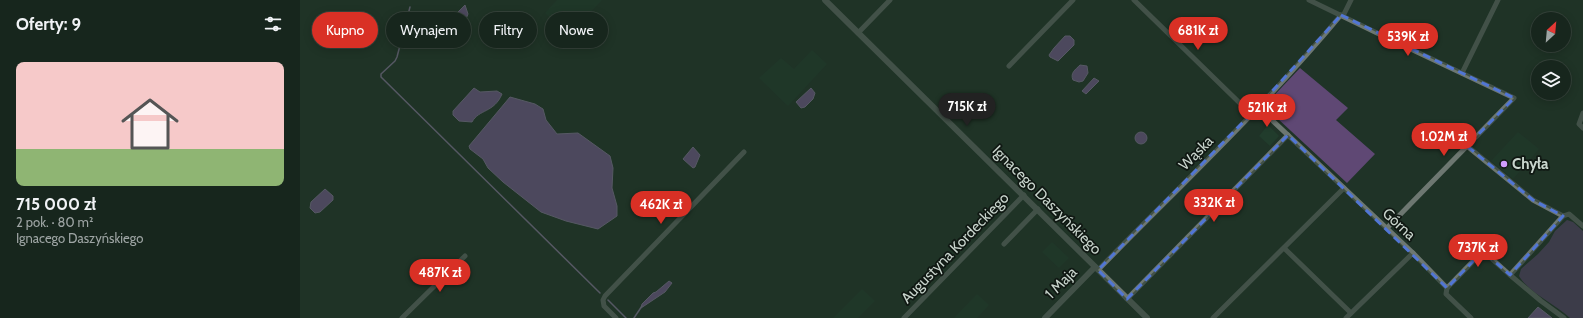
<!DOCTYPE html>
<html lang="pl">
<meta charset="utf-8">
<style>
body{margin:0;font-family:Cabin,sans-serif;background:#202e26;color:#f1f3f6;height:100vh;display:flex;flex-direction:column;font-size:15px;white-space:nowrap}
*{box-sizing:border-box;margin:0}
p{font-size:13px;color:#9ea5a4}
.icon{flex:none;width:22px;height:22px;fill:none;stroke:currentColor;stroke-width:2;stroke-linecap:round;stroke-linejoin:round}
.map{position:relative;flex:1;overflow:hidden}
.sheet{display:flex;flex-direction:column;background:#17261d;width:300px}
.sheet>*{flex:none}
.banner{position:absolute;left:12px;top:12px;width:380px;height:36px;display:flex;gap:8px}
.needle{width:26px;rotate:26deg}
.buttons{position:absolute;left:1231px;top:12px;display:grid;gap:8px}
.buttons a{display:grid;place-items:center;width:40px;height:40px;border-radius:50%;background:#17261d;box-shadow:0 2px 10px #0003,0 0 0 1px #36433b;font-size:20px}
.price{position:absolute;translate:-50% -34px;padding:0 9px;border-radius:14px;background:#d93025;color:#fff;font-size:13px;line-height:26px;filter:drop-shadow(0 1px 2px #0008)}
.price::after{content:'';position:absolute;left:50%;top:24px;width:12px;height:9px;margin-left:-6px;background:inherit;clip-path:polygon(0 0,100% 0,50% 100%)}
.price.on{background:#222;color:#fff}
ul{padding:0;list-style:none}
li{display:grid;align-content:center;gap:8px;height:212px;padding:0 16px}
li+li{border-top:1px solid #36433b}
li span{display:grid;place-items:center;height:124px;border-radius:8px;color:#555}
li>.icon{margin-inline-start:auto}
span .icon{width:72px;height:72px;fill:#fffc;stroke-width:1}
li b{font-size:17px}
h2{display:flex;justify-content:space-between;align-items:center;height:48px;padding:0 16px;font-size:17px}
.tag{padding:0 14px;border-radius:18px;background:#17261d;box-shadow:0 2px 10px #0003,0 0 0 1px #36433b;font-size:14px;line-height:36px}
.tag.on{background:#d93025;color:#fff}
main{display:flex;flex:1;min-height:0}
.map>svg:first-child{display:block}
.built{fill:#213c2c}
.green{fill:#5f4874}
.water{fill:#83639f;stroke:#9885ad}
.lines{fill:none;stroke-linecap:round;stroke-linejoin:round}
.stream{stroke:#9885ad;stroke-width:1.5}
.minor{stroke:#6d7771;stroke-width:5}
.tertiary{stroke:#6d7771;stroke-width:6}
.marked{fill:none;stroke:#5176d5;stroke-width:3;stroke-dasharray:8 5;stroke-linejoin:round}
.poi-dot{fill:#d09dfe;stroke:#101813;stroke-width:1.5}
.labels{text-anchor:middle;stroke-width:3.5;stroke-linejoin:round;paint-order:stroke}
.street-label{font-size:15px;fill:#c9d5cd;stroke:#101813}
.poi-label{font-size:15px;font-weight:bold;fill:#c9d5cd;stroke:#101813;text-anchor:start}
</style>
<main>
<section class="sheet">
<h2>Oferty: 9<svg class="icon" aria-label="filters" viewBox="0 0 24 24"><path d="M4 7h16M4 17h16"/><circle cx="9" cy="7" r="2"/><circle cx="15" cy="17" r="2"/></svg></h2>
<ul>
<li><span style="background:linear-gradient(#f6c9c9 70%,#8fb573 0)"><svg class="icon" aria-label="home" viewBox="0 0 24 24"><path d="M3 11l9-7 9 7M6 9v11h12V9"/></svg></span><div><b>715 000 zł</b><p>2 pok. · 80 m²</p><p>Ignacego Daszyńskiego</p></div></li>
</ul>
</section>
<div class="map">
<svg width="1283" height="318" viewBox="0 0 1283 318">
<rect width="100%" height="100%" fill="#1f3327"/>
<!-- built -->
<g class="built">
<path d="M 257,0 L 302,0 L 268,36 L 245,13 Z"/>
<path d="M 512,50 L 527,64 L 488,106 L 459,78 L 481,58 L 494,69 Z"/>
<path d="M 968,125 L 979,136 L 970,146 L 959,136 Z"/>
<path d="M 1218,132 L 1239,149 L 1213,179 L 1191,161 Z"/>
<path d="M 752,242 L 769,258 L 759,268 L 742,252 Z"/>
<path d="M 562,289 L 575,301 L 558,318 L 533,318 Z"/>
<path d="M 677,294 L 689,305 L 677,318 L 654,318 Z"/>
</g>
<!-- green -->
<g class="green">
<path d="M 1000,68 L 1048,108 L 1036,120 L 1075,154 L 1047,183 L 964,106 Z"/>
<path d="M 1267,220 L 1273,222 L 1283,231 L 1283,318 L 1270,318 C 1255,304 1229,293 1219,276 L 1221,269 L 1238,254 L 1249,242 L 1255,231 Z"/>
</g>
<!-- water -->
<g class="water">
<path d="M 165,5 L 168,14 L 166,19 L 162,22 L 156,14 Z"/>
<path d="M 765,36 L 770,36 L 774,40 L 774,45 L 758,61 L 750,57 L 749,55 L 754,48 Z"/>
<path d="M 780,65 L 787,66 L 788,73 L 783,81 L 779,82 L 773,80 C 770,73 775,70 780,65 Z"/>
<path d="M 794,78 L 799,81 L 786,94 L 782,91 Z"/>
<path d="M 174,88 L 180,92 L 197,91 L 202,94 C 194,113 179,109 172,122 L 159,121 L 153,115 L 153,111 Z"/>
<path d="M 511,88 L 515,93 L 513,99 L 505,107 L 501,108 L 496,102 Z"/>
<path d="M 210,97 L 235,104 L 243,109 L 246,120 L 257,134 L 278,133 L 310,156 L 313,168 L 312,188 L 317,206 L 317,216 L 298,229 L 266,221 L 241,212 L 203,182 L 188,168 L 183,159 L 170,149 L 169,146 Z"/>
<circle cx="841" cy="138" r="6"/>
<path d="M 393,147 L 400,155 L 395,167 L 393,168 L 383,159 Z"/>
<path d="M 25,189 L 33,196 L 33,200 L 20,212 L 15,213 L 10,208 L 11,202 Z"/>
<path d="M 369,281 L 372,283 L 365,292 L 341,308 L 342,304 L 353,293 L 356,292 Z"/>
<path d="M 1238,307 L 1252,318 L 1228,318 Z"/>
</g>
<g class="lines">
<!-- stream -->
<g class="stream">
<path d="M 110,7 L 97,57 L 95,61 L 81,74 L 81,77 L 300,293"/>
<path d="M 308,300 L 326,318"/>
<path d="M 334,318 L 342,306"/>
</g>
<!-- minor -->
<g class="minor">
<path d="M 834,0 L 951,114"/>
<path d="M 1009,0 L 1077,33 L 1214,98 L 1087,228"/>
<path d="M 1043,16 L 1051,0"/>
<path d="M 558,33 L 590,0"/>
<path d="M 709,66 L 773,0"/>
<path d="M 1162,73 L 1198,0"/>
<path d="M 958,107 L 1113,253 L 1147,288"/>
<path d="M 1283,113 L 1279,124 L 1283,128"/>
<path d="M 1167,146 L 1233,200 L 1263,216"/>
<path d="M 704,244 L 738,209"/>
<path d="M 984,248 L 1051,313"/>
<path d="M 798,270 C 880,186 966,105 1041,15"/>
<path d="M 1147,288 L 1183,251 L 1210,275"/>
<path d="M 1147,288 L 1146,294 L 1171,318"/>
<path d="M 827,299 L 988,135"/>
<path d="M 102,318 L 165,256"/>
<path d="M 316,318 L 304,306 L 303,300 L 305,296 L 444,152"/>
<path d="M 604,318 L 724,195"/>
<path d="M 913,318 L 1044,188"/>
<path d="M 1046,318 L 1113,253"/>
<path d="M 1264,318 L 1241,301 L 1210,275 L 1263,216 L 1269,214 L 1283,226"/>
</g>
<!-- tertiary -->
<g class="tertiary">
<path d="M 525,0 L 847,318"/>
<path d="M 745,318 L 795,267"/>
</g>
</g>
<!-- marked area -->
<path d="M0 0H1283V318H0ZM 1041,15 L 1214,98 L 1167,146 L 1233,200 L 1263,216 L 1210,275 L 1183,251 L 1147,288 L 988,135 L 827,299 L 798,270 L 958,107 Z" fill="#1f3327" fill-opacity=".55" fill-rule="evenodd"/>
<path class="marked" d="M 1041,15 L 1214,98 L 1167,146 L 1233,200 L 1263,216 L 1210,275 L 1183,251 L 1147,288 L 988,135 L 827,299 L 798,270 L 958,107 Z"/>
<!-- markers -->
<circle class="poi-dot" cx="1204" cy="164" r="4"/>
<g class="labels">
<!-- street labels -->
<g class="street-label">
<text transform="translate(896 153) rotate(-45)" y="5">Wąska</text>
<text transform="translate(747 200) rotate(45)" y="5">Ignacego Daszyńskiego</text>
<text transform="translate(1099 224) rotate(43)" y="5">Górna</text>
<text transform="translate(655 248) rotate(-46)" y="5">Augustyna Kordeckiego</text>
<text transform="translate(761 283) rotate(-45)" y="5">1 Maja</text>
</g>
<!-- poi labels -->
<g class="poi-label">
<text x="1212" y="169">Chyła</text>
</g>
</g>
</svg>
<div class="buttons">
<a><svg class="needle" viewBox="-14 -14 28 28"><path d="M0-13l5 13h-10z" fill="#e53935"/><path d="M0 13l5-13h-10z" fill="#9ea5a4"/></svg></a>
<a><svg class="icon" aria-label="layers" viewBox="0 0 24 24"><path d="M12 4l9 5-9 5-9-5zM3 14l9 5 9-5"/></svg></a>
</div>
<b class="price" style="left:898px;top:51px">681K zł</b>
<b class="price" style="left:1108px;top:57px">539K zł</b>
<b class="price on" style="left:667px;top:127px">715K zł</b>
<b class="price" style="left:967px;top:128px">521K zł</b>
<b class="price" style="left:1144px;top:157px">1.02M zł</b>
<b class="price" style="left:914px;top:223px">332K zł</b>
<b class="price" style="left:361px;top:225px">462K zł</b>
<b class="price" style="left:1178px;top:268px">737K zł</b>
<b class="price" style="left:140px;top:293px">487K zł</b>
<div class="banner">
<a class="tag on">Kupno</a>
<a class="tag">Wynajem</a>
<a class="tag">Filtry</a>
<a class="tag">Nowe</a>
</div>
</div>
</main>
